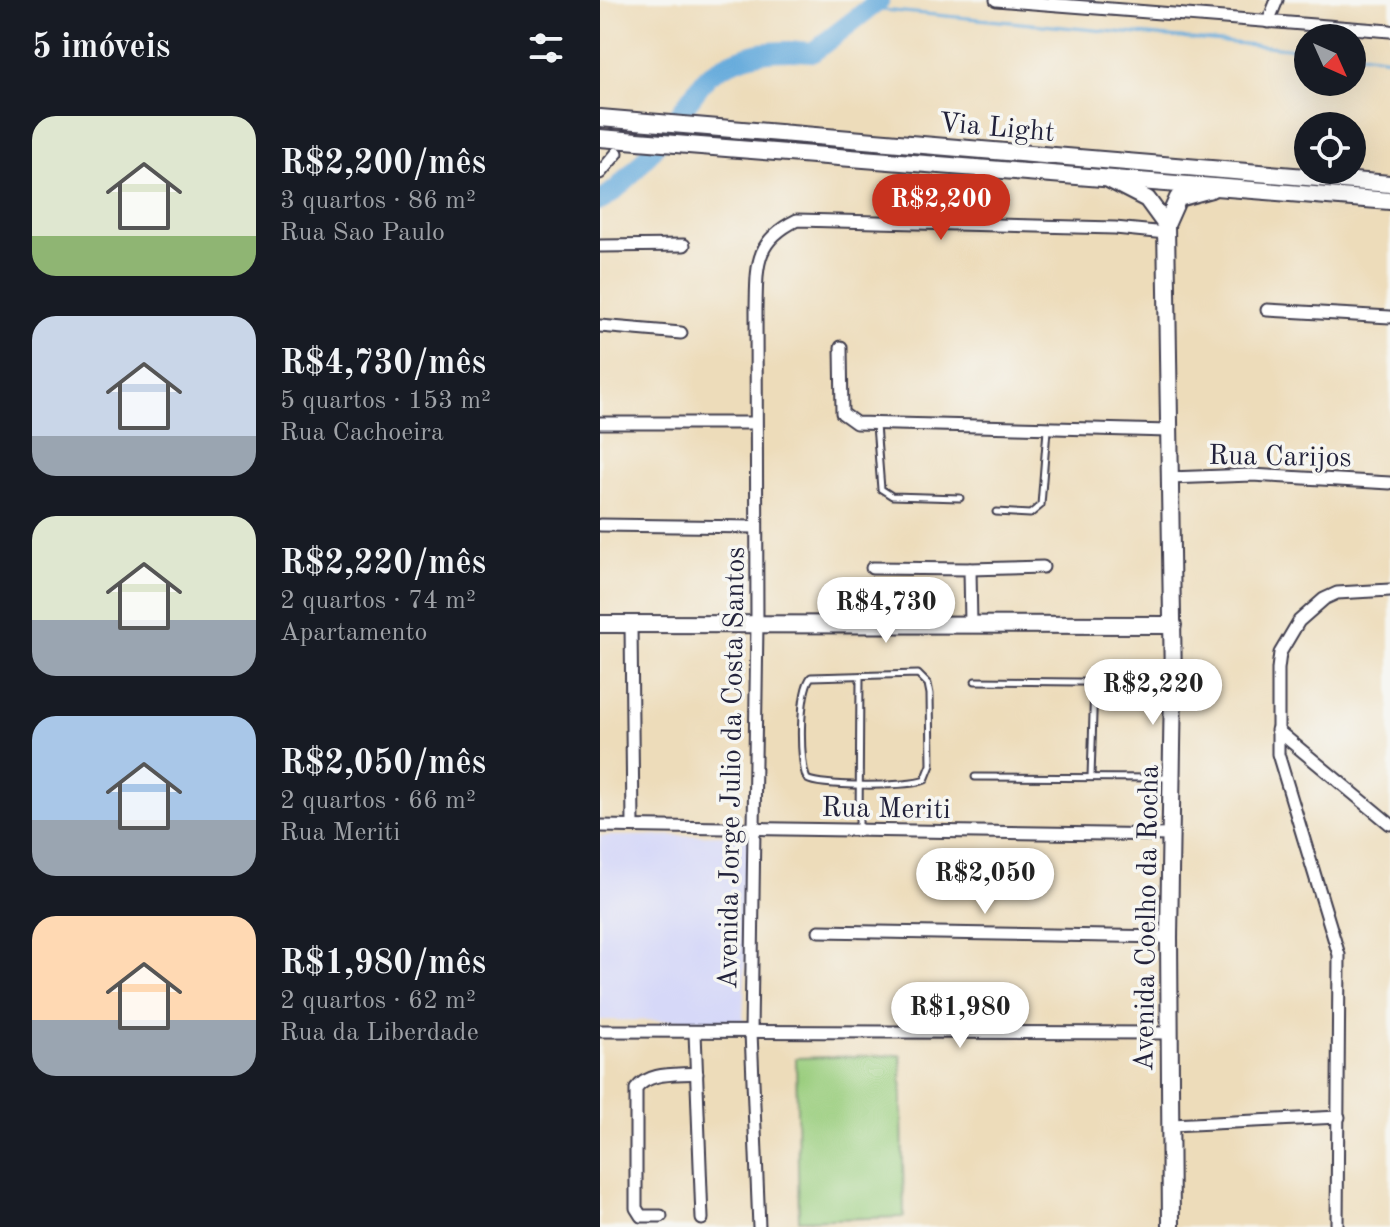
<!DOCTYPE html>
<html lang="pt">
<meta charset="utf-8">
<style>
body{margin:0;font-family:"Old Standard TT",serif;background:#242831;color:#f1f3f6;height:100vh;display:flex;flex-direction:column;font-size:30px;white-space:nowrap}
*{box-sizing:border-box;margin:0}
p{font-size:26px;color:#9ea1a6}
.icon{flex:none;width:44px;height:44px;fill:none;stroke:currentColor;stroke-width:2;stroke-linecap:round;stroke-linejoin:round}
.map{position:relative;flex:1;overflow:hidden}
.side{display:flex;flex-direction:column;background:#171b24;width:600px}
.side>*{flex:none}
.needle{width:52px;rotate:135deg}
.controls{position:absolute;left:694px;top:24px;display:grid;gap:16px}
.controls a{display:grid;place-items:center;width:72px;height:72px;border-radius:50%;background:#171b24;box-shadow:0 8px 32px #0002;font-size:40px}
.price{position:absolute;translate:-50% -68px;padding:0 18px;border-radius:28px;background:#fff;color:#222;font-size:26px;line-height:52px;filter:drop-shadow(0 2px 4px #0008)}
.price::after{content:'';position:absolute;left:50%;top:48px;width:24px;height:18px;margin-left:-12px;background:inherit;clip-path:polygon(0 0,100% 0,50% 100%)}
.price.current{background:#c8321e;color:#fff}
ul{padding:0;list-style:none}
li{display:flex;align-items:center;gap:24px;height:200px;padding:0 32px}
li span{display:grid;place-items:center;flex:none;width:224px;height:160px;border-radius:24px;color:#555}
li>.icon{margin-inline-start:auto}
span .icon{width:96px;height:96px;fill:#fffc;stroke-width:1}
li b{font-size:34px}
h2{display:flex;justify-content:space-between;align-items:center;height:96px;padding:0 32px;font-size:34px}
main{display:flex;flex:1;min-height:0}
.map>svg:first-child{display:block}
.built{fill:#d6d8f8}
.green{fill:#9acd7d;stroke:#5e785c;stroke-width:2}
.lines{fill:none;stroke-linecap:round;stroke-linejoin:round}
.stream{stroke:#66abdc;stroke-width:3}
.river{stroke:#66abdc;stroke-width:20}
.service-casing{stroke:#403e4e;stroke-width:9}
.minor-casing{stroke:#403e4e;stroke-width:15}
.secondary-casing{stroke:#403e4e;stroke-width:20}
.primary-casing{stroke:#403e4e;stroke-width:20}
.service{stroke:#fff;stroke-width:5}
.minor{stroke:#fff;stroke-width:11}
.secondary{stroke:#fff;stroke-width:16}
.primary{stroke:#fff;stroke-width:16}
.labels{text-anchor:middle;stroke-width:7;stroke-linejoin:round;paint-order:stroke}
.street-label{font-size:28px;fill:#22223b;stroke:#f6f6f2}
</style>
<main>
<section class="side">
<h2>5 imóveis<svg class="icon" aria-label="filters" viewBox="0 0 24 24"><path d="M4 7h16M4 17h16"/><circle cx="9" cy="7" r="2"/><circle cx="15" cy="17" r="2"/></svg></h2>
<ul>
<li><span style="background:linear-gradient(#dfe7d0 75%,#8fb573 0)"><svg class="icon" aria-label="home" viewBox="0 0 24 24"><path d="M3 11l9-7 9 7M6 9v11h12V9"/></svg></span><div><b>R$2,200/mês</b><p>3 quartos · 86 m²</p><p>Rua Sao Paulo</p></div></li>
<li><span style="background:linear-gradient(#c9d6e8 75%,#9aa5b1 0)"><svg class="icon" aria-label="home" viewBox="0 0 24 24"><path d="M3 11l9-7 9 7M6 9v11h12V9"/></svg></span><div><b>R$4,730/mês</b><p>5 quartos · 153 m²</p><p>Rua Cachoeira</p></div></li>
<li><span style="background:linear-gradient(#dfe7d0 65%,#9aa5b1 0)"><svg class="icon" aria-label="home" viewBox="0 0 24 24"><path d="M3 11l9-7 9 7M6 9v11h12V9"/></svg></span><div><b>R$2,220/mês</b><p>2 quartos · 74 m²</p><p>Apartamento</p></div></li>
<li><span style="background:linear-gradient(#a9c7e8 65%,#9aa5b1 0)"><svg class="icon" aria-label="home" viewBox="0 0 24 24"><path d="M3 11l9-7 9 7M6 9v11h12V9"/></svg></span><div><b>R$2,050/mês</b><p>2 quartos · 66 m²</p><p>Rua Meriti</p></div></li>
<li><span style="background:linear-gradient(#ffd9b3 65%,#9aa5b1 0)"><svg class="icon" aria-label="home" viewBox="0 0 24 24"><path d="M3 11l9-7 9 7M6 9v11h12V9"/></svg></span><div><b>R$1,980/mês</b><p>2 quartos · 62 m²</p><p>Rua da Liberdade</p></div></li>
</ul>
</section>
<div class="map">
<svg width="790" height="1227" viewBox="0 0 790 1227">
<rect width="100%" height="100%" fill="#f6f6f2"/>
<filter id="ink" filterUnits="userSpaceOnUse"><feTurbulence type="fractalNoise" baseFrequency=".0125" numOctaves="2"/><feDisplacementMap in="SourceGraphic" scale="16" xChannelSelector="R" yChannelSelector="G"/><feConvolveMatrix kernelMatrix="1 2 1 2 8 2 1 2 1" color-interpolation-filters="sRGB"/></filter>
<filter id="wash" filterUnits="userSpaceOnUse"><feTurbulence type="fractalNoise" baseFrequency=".006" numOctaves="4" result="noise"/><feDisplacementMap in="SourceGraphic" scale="32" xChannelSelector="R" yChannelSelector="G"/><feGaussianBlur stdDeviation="1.8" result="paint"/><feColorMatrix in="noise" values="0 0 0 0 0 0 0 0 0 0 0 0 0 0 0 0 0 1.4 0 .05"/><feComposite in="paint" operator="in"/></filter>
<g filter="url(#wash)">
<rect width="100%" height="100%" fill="#eddcba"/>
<!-- built -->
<path class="built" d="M 150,835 L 143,1021 L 0,1020 L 0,836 Z"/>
<!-- green -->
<path class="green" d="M 301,1055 L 304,1217 L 199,1220 L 196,1058 Z"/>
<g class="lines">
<!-- stream -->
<g class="stream">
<path d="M 256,21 L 282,10 L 708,50"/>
<path d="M 752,53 L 790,58"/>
</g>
<!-- river -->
<path class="river" d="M 0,200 C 32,186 82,107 108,76 C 142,51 172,49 213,52 L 280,0"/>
</g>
</g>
<g filter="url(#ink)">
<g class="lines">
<defs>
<g id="service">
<path d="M 276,425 L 281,489 L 292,496 L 360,498"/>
<path d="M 396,512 L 430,514 L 441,505 L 447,430"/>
<path d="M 318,674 L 328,684 L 330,694 L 331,765 L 325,780 C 311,787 219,787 207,779 C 199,763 199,691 211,677 Z"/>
<path d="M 375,681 L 570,683"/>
<path d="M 375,777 L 570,778"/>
<path d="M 491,777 L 494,683"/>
<path d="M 259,829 L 260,676"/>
</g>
<g id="minor">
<path d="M 396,0 L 790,31"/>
<path d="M 668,22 L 677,0"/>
<path d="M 0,173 L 17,153"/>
<path d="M 0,246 L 84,245"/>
<path d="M 667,310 L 790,317"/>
<path d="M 0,326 L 81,333"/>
<path d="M 241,347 L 242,413 L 256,423 L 569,431"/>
<path d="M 0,423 L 155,423"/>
<path d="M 569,478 L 652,475 L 790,483"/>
<path d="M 0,525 L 156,527"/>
<path d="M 272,568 L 370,569 L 371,625"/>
<path d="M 370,569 L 443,567"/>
<path d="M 31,624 L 33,826"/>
<path d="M 677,730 L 790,824"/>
<path d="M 0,826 L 572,835"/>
<path d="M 219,931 L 569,937"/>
<path d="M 0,1031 L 569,1033"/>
<path d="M 95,1032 L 102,1219"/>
<path d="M 571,1125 L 739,1117"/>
<path d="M 61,1216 L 41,1216 L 36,1208 L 36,1089 C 49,1071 77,1075 97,1073"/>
<path d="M 159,1227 L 151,1032 L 157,624 L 156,309 C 157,266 154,241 197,220 L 515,228 L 566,233"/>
<path d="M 737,1227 L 739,955 L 678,754 L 678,669 L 680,653 L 699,621 L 724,599 L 737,593 L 790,590"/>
</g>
<g id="secondary">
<path d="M 510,180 L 547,199 L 566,225"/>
<path d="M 0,624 L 573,625"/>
<path d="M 571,1227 L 569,937 L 573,683 L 566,225 L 578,198 L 611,189"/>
</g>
<g id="primary">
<path d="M 0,118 L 790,184"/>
<path d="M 0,138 L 790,201"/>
</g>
</defs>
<!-- service casing -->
<use href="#service" class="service-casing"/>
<!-- minor casing -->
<use href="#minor" class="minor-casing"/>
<!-- secondary casing -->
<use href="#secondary" class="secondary-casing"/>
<!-- primary casing -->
<use href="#primary" class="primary-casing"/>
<!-- service -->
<use href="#service" class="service"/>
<!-- minor -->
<use href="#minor" class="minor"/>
<!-- secondary -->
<use href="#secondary" class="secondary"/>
<!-- primary -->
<use href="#primary" class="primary"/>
</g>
</g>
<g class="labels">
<!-- street labels -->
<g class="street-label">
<text transform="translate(397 126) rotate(5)" y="10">Via Light</text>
<text transform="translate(680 455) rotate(1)" y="10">Rua Carijos</text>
<text transform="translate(130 768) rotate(-89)" y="10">Avenida Jorge Julio da Costa Santos</text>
<text transform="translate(286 807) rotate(1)" y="10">Rua Meriti</text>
<text transform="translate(545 918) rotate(-89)" y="10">Avenida Coelho da Rocha</text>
</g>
</g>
</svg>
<div class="controls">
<a><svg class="needle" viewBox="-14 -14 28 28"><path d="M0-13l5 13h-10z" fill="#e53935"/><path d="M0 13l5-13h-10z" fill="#9ea1a6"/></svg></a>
<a><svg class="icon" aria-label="locate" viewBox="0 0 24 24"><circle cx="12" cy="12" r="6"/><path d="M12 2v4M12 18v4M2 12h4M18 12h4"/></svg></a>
</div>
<b class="price current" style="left:341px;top:242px">R$2,200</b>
<b class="price" style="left:286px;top:645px">R$4,730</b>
<b class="price" style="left:553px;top:727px">R$2,220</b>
<b class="price" style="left:385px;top:916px">R$2,050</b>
<b class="price" style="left:360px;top:1050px">R$1,980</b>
</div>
</main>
